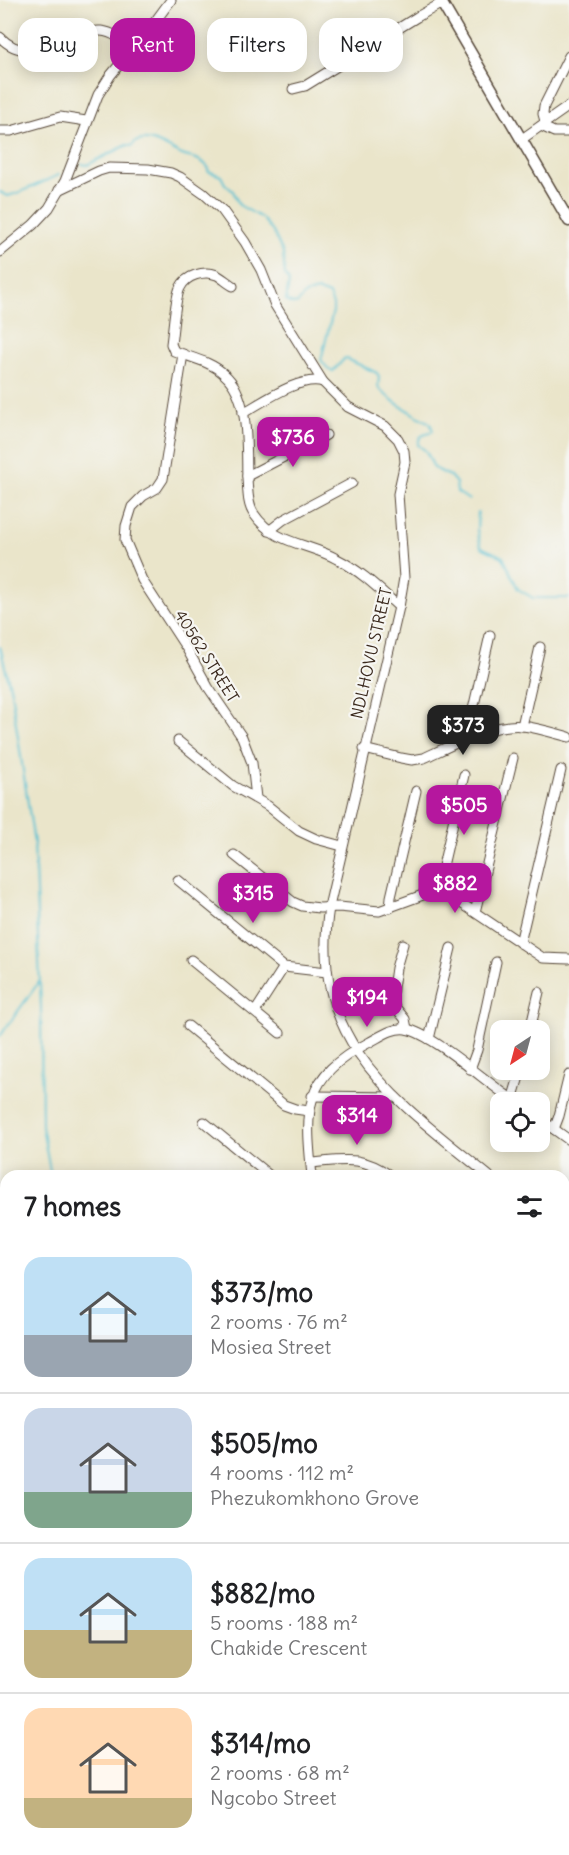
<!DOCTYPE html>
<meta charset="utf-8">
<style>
body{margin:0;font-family:Delius,sans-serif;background:#f6f6f6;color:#202124;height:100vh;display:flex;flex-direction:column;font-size:22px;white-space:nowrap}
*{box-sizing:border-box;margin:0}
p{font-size:20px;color:#757577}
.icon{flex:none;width:33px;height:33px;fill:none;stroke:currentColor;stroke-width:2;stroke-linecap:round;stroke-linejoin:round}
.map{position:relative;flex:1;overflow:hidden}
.sheet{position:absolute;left:0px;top:1170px;width:570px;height:686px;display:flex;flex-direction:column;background:#fff;border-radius:18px 18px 0 0;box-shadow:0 3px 15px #0003}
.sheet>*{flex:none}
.top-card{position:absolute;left:18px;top:18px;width:534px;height:54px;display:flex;gap:12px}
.needle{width:39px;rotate:216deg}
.buttons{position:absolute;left:490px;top:1020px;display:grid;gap:12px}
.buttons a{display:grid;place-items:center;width:60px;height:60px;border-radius:12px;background:#fff;box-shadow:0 3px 15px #0003;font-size:30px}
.price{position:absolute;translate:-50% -51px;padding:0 14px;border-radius:12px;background:#b5179e;color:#fff;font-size:20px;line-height:39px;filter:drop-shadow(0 2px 3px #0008)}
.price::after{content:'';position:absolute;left:50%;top:36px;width:18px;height:14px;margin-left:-9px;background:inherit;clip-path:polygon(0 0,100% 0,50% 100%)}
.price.selected{background:#222;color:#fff}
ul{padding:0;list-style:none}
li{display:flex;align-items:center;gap:18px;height:150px;padding:0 24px}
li+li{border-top:2px solid #e0e0e0}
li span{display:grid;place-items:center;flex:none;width:168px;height:120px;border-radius:18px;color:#555}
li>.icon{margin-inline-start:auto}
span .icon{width:72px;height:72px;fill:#fffc;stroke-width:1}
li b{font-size:26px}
h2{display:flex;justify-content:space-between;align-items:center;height:72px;padding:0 24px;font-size:26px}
.chip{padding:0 21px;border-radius:18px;background:#fff;box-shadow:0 3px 15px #0003;font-size:21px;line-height:54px}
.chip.selected{background:#b5179e;color:#fff}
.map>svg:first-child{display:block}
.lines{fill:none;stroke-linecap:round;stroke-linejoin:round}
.stream{stroke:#56c0d2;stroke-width:2}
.minor-casing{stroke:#554638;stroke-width:11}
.tertiary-casing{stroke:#554638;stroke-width:13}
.trunk-casing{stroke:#554638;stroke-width:17}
.minor{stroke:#fff;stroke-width:9}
.tertiary{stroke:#fff;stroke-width:10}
.trunk{stroke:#fff;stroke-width:15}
.labels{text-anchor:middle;stroke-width:4.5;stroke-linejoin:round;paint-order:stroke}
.street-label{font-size:16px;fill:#3b2a1e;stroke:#f6f6f2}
</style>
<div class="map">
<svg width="569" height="1855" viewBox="0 0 569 1855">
<rect width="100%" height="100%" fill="#f6f6f2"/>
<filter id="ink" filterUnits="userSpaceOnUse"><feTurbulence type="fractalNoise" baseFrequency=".0167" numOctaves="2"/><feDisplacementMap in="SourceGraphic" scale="12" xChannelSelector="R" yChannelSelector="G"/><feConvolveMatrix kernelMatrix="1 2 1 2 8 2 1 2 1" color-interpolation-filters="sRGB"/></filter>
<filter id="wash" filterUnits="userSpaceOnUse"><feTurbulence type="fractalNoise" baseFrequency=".008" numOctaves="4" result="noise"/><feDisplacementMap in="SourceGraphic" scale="24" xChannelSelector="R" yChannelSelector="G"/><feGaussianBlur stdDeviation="1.35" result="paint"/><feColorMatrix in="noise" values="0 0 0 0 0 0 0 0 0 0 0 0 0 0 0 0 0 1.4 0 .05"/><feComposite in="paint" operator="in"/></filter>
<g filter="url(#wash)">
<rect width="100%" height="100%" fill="#eae5ca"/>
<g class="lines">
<!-- stream -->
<g class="stream">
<path d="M 82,164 L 87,165 L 127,145 L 132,146 L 135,142 C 151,135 167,148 182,155 C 192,159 199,157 208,167 L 208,171 L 221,176 L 225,184 L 233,191 L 239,205 L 262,218 L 273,232 L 283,253 L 285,275 L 289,282 L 286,301 L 293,304 L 298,303 L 305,294 L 318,291 L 329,295 L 333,305 L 333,311 L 321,360 L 329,370 L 333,371 L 345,358 L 377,373 L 379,377 L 378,387 C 392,403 412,413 430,423 L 433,431 C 425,437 420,431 418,445 L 426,451 L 434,468 L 450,476 L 456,483 L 457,492 L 469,500"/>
<path d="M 0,192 L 8,196 C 26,191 42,182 59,175"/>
<path d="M 478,512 L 477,530 L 481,547 L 503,557 L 518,589 L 533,598 L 569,598"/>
<path d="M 0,647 L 11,691 L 34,843 L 41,1007 L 42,1127 L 51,1176"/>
<path d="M 0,1036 L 39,982"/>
</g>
</g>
</g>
<g filter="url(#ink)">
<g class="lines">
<defs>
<g id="minor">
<path d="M 0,37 C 31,70 67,29 101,31 C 114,32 123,41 132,49"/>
<path d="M 293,89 L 305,86 L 318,78 L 417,17 L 442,3"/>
<path d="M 545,121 L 543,114 L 544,106 L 569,56"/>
<path d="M 541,126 L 554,132 L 569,132"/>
<path d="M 0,131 L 11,131 L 60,117 L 86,121"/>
<path d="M 522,139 L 569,106"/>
<path d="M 59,190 L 99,171 L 109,168 L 148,169 L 171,173 L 180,177 L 204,194 L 222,210 L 245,242 L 261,270 L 275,305 L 323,382 L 348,407 L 385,426 L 398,439 L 404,451 L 405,462 L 398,494 L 404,578 L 399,607 L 329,907 C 308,1043 396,1100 489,1176"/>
<path d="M 0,252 L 33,225 L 49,208 L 65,181 L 98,95 L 110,76 L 154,23 L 171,0"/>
<path d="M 233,286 C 228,283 222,278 217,275 C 204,270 186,275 180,288 C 175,298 173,331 171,344 L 174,351 C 191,358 210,361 224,374 C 250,396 246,446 247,478 C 248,489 247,505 254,514 C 274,544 308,543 337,559 C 361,571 379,589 399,607"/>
<path d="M 183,354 L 163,479 L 157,488 L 143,496 L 132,507 L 126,526 L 125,540 L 142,580 L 187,649 L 208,687 L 242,737 L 252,763 L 256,798"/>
<path d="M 243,413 C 263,402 300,375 323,382"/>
<path d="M 247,476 L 326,435"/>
<path d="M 269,531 L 283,520 L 352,483"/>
<path d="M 522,726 L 540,647"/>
<path d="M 466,740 L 490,635"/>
<path d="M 178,741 L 233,786 L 268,806 L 299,831 L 316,839 L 342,846"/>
<path d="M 364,749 L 401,758 L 412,760 L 424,758 C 450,746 494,722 523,726 C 538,728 554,733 569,737"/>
<path d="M 234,855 L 293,902 L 302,906 L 320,908 L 339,907 L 379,911 L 431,892 L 437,892 L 452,897 L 543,958 L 569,959"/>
<path d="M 178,880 L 284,967 L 327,972"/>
<path d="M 437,892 L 464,775"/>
<path d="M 390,908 L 391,897 L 416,791"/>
<path d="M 475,912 L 513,758"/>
<path d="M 520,943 L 561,770"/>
<path d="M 403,944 L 396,968 L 391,1002 L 405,1019 L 407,1029"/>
<path d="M 191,960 L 280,1033"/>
<path d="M 255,1012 L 284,967"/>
<path d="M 188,1026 L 284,1105 L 295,1109 L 309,1111"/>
<path d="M 530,1030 L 539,992"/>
<path d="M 429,1039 L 451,948"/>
<path d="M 470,1069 L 477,1050 L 496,962"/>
<path d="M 312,1096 L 395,1097"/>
<path d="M 512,1100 L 521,1070"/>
<path d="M 540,1119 L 569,1140"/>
<path d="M 204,1122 L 270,1176"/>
<path d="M 554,1129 L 559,1116 L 569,1075"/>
<path d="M 311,1163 C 345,1160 361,1155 391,1176"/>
<path d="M 312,1176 C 305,1109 303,1077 368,1043 C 380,1037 392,1027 406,1029 C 434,1034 489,1085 516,1102"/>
<path d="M 564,1237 L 569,1241"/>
<path d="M 564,1315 L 569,1320"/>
<path d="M 564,1416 L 569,1421"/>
<path d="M 0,1564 L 6,1568"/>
<path d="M 564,1688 L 569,1683"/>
<path d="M 0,1790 L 6,1790"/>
<path d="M 564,1797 L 569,1804"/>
<path d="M 0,1836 L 6,1841"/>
<path d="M 15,1850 L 20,1855"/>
<path d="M 112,1850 L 117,1855"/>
</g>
<path id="tertiary" d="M 440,0 L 569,221"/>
<g id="trunk">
<path d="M 0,1607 L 6,1610"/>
<path d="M 267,1850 L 271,1855"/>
</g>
</defs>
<!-- minor casing -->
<use href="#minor" class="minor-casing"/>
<!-- tertiary casing -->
<use href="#tertiary" class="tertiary-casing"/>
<!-- trunk casing -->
<use href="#trunk" class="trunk-casing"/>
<!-- minor -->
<use href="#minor" class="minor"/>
<!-- tertiary -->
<use href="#tertiary" class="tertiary"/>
<!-- trunk -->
<use href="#trunk" class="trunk"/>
</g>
</g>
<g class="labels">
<!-- street labels -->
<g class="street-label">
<text transform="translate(371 653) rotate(-77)" y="6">NDLHOVU STREET</text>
<text transform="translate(207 656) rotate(58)" y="6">40562 STREET</text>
</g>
</g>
</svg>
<div class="buttons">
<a><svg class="needle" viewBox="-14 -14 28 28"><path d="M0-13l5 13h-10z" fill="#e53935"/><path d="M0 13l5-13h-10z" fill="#757577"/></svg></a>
<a><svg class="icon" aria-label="locate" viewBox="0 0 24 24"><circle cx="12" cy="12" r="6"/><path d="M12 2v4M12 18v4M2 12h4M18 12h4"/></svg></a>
</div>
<b class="price" style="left:293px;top:468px">$736</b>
<b class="price selected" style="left:463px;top:756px">$373</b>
<b class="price" style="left:464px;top:836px">$505</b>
<b class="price" style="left:455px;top:914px">$882</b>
<b class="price" style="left:253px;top:924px">$315</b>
<b class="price" style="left:367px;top:1028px">$194</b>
<b class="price" style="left:357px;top:1146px">$314</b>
<div class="top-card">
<a class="chip">Buy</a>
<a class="chip selected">Rent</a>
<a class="chip">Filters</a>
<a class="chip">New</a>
</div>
<section class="sheet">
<h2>7 homes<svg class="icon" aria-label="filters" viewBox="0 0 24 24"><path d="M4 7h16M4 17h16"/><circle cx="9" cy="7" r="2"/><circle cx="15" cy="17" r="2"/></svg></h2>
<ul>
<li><span style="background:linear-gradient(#bfe0f5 65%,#9aa5b1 0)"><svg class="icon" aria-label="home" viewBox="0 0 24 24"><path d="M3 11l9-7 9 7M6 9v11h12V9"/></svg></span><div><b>$373/mo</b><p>2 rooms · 76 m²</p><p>Mosiea Street</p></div></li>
<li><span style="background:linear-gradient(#c9d6e8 70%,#7fa58c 0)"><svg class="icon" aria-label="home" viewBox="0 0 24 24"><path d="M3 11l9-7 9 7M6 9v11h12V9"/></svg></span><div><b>$505/mo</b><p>4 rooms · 112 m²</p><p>Phezukomkhono Grove</p></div></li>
<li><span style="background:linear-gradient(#bfe0f5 60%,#c2b280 0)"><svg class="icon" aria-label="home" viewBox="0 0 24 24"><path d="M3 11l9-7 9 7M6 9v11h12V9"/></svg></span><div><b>$882/mo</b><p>5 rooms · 188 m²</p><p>Chakide Crescent</p></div></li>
<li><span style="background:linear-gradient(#ffd9b3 75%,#c2b280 0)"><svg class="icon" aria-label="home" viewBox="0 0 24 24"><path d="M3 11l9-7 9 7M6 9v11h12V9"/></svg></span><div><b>$314/mo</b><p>2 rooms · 68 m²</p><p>Ngcobo Street</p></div></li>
</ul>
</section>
</div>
